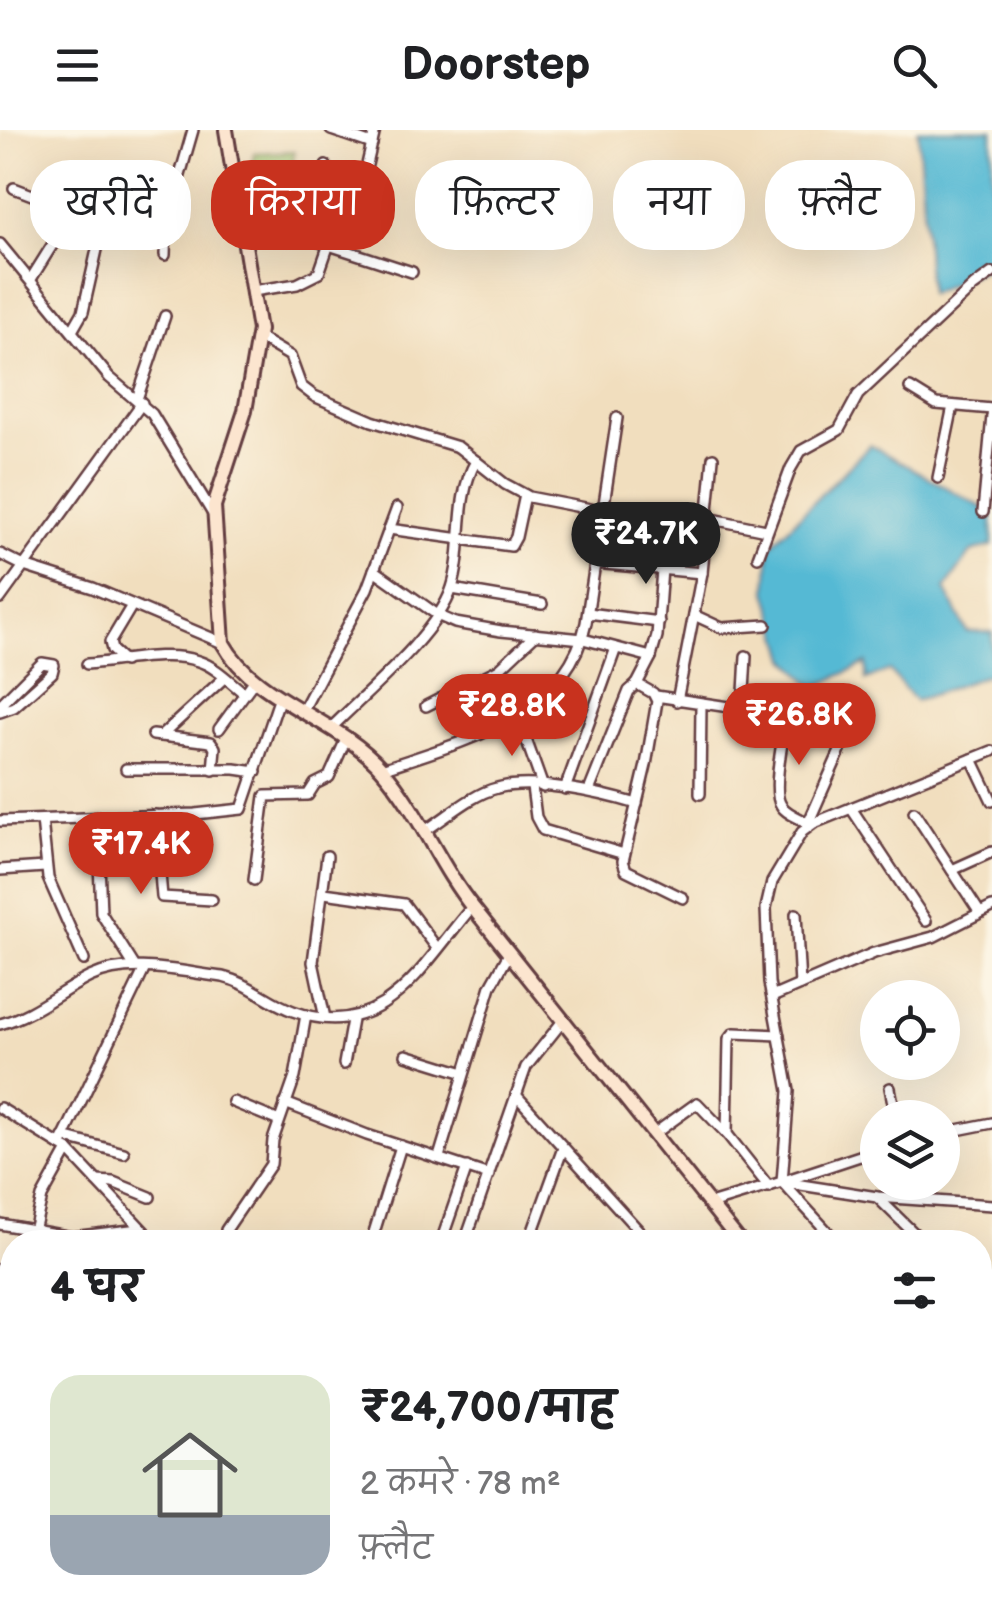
<!DOCTYPE html>
<html lang="hi">
<meta charset="utf-8">
<style>
body{margin:0;font-family:"Balsamiq Sans","Playpen Sans Deva",sans-serif;background:#f2f2f2;color:#202124;height:100vh;display:flex;flex-direction:column;font-size:38px;white-space:nowrap}
*{box-sizing:border-box;margin:0}
p{font-size:32px;color:#757577}
.icon{flex:none;width:55px;height:55px;fill:none;stroke:currentColor;stroke-width:2;stroke-linecap:round;stroke-linejoin:round}
.map{position:relative;flex:1;overflow:hidden}
.sheet{position:absolute;left:0px;top:1100px;width:992px;height:392px;display:flex;flex-direction:column;background:#fff;border-radius:40px 40px 0 0;box-shadow:0 10px 40px #0002}
.sheet>*{flex:none}
.top-card{position:absolute;left:30px;top:30px;width:932px;height:90px;display:flex;gap:20px}
.tools{position:absolute;left:860px;top:850px;display:grid;gap:20px}
.tools a{display:grid;place-items:center;width:100px;height:100px;border-radius:50%;background:#fff;box-shadow:0 10px 40px #0002;font-size:50px}
.price{position:absolute;translate:-50% -85px;padding:0 22px;border-radius:35px;background:#c8321e;color:#fff;font-size:32px;line-height:65px;filter:drop-shadow(0 2px 5px #0008)}
.price::after{content:'';position:absolute;left:50%;top:60px;width:30px;height:22px;margin-left:-15px;background:inherit;clip-path:polygon(0 0,100% 0,50% 100%)}
.price.on{background:#222;color:#fff}
ul{padding:0;list-style:none}
li{display:flex;align-items:center;gap:30px;height:250px;padding:0 50px}
li span{display:grid;place-items:center;flex:none;width:280px;height:200px;border-radius:30px;color:#555}
li>.icon{margin-inline-start:auto}
span .icon{width:120px;height:120px;fill:#fffc;stroke-width:1}
li b{font-size:42px}
h2{display:flex;justify-content:space-between;align-items:center;height:120px;padding:0 50px;font-size:42px}
.tag{padding:0 35px;border-radius:40px;background:#fff;box-shadow:0 10px 40px #0002;font-size:35px;line-height:90px}
.tag.on{background:#c8321e;color:#fff}
header{display:flex;justify-content:space-between;align-items:center;height:130px;padding:0 50px;background:#fff;font-size:45px;font-weight:700}
.map>svg:first-child{display:block}
.green{fill:#9ec26c;stroke:#74704c;stroke-width:2.5}
.water{fill:#55b9d4;stroke:#506c80;stroke-width:2.5}
.lines{fill:none;stroke-linecap:round;stroke-linejoin:round}
.minor-casing{stroke:#633c41;stroke-width:14}
.tertiary-casing{stroke:#633c41;stroke-width:15}
.secondary-casing{stroke:#633c41;stroke-width:18}
.minor{stroke:#fff;stroke-width:9}
.tertiary{stroke:#fff;stroke-width:10}
.secondary{stroke:#fce5cf;stroke-width:12}
</style>
<header><svg class="icon" aria-label="menu" viewBox="0 0 24 24"><path d="M4 6h16M4 12h16M4 18h16"/></svg>Doorstep<svg class="icon" aria-label="search" viewBox="0 0 24 24"><circle cx="10" cy="10" r="6"/><path d="M15 15l6 6"/></svg></header>
<div class="map">
<svg width="992" height="1491" viewBox="0 0 992 1491">
<rect width="100%" height="100%" fill="#fcf5e5"/>
<filter id="ink" filterUnits="userSpaceOnUse"><feTurbulence type="fractalNoise" baseFrequency=".01" numOctaves="2"/><feDisplacementMap in="SourceGraphic" scale="20" xChannelSelector="R" yChannelSelector="G"/><feConvolveMatrix kernelMatrix="1 2 1 2 8 2 1 2 1" color-interpolation-filters="sRGB"/></filter>
<filter id="wash" filterUnits="userSpaceOnUse"><feTurbulence type="fractalNoise" baseFrequency=".0048" numOctaves="4" result="noise"/><feDisplacementMap in="SourceGraphic" scale="40" xChannelSelector="R" yChannelSelector="G"/><feGaussianBlur stdDeviation="2.25" result="paint"/><feColorMatrix in="noise" values="0 0 0 0 0 0 0 0 0 0 0 0 0 0 0 0 0 1.4 0 .05"/><feComposite in="paint" operator="in"/></filter>
<g filter="url(#wash)">
<rect width="100%" height="100%" fill="#f1debe"/>
<!-- green -->
<path class="green" d="M 294,21 L 293,53 L 252,55 L 254,23 Z"/>
<!-- water -->
<g class="water">
<path d="M 918,0 L 992,0 L 992,135 L 929,164 Z"/>
<path d="M 870,315 L 992,383 L 992,416 L 971,422 L 945,459 L 967,502 L 992,502 L 992,543 L 915,571 L 889,540 L 866,550 L 866,533 L 814,558 L 787,528 L 767,461 L 770,416 Z"/>
</g>
</g>
<g filter="url(#ink)">
<g class="lines">
<defs>
<g id="minor">
<path d="M 331,0 L 372,14"/>
<path d="M 14,58 L 58,75 L 63,83 L 56,109 L 31,149"/>
<path d="M 242,105 L 295,104 L 412,142"/>
<path d="M 312,109 L 326,36"/>
<path d="M 0,114 L 109,247 L 152,284 L 213,384"/>
<path d="M 165,125 L 166,94 L 193,0"/>
<path d="M 253,161 L 297,154 L 319,143 L 329,114 L 366,39 L 375,0"/>
<path d="M 72,201 L 83,182 L 103,93"/>
<path d="M 258,207 L 290,226 L 301,256 L 314,266 L 372,291 L 458,317 L 505,354 L 529,367 L 601,381 L 654,387 L 708,388 L 766,400"/>
<path d="M 910,258 L 936,274 L 992,279"/>
<path d="M 137,269 L 165,186"/>
<path d="M 938,348 L 953,276"/>
<path d="M 983,382 L 992,286"/>
<path d="M 389,399 L 511,416 L 516,407 L 525,365"/>
<path d="M 0,424 L 24,436 L 93,458 L 223,513"/>
<path d="M 758,427 L 791,338 L 801,321 L 839,300 L 858,265 L 974,156 L 992,143"/>
<path d="M 594,433 L 702,443"/>
<path d="M 662,439 L 657,506 L 651,527 L 637,554 L 653,563 L 657,571 L 646,635 L 623,731 L 626,740 L 683,768"/>
<path d="M 374,440 L 439,486 L 455,493 L 501,501 L 583,509 L 651,527"/>
<path d="M 452,459 L 542,474"/>
<path d="M 0,469 L 142,273"/>
<path d="M 588,483 L 659,492"/>
<path d="M 694,485 L 722,498 L 766,495"/>
<path d="M 124,531 L 112,520 L 110,512 L 131,477"/>
<path d="M 87,534 C 118,532 169,520 198,531 C 215,536 230,552 244,563"/>
<path d="M 656,566 L 802,588 C 821,592 843,598 840,621 L 807,696"/>
<path d="M 677,571 L 702,443 L 713,328"/>
<path d="M 0,575 L 42,533 L 54,535 L 52,543 L 14,577 L 0,582"/>
<path d="M 426,576 L 499,539 L 536,504"/>
<path d="M 303,580 L 367,459 L 397,378"/>
<path d="M 743,580 L 746,526"/>
<path d="M 787,585 C 784,603 771,661 781,675 C 785,683 801,689 808,693"/>
<path d="M 518,587 L 543,657"/>
<path d="M 332,597 C 367,562 437,504 452,458 C 465,417 454,369 476,331"/>
<path d="M 219,599 L 254,551"/>
<path d="M 153,605 L 211,612 L 215,618 L 213,640"/>
<path d="M 161,606 L 224,548"/>
<path d="M 972,629 L 992,671"/>
<path d="M 126,639 L 235,639 L 256,642"/>
<path d="M 382,639 C 461,612 566,588 586,493 L 617,288"/>
<path d="M 532,657 L 536,687 L 543,700 L 624,724"/>
<path d="M 565,659 L 616,518"/>
<path d="M 589,661 L 629,561 L 637,554"/>
<path d="M 700,664 L 701,574"/>
<path d="M 851,678 L 926,791"/>
<path d="M 914,682 L 980,783"/>
<path d="M 155,685 L 162,767 L 212,770"/>
<path d="M 42,690 L 48,748 L 84,830"/>
<path d="M 0,691 L 195,684 L 242,679 L 280,567"/>
<path d="M 423,702 C 446,688 472,664 497,658 C 534,648 601,663 637,674"/>
<path d="M 99,732 L 101,783 L 135,837"/>
<path d="M 0,740 L 45,737"/>
<path d="M 952,740 L 992,722"/>
<path d="M 254,750 L 265,666 L 308,665 L 315,654 L 329,647 L 347,607"/>
<path d="M 324,763 L 404,774 L 437,818"/>
<path d="M 796,784 L 800,855"/>
<path d="M 772,867 L 874,823 L 933,807 L 992,777"/>
<path d="M 325,888 L 313,832 L 327,726"/>
<path d="M 0,894 C 34,885 59,862 90,847 C 130,828 181,842 223,847 C 249,853 268,872 293,881 C 383,914 421,836 472,777"/>
<path d="M 406,925 L 464,943"/>
<path d="M 344,934 L 352,890"/>
<path d="M 890,958 L 896,988"/>
<path d="M 516,965 L 649,1112"/>
<path d="M 233,972 L 279,991"/>
<path d="M 285,973 L 367,1005 L 489,1045"/>
<path d="M 0,978 L 68,1020 L 154,1112"/>
<path d="M 942,1003 L 992,993"/>
<path d="M 654,1004 L 697,973 L 727,1004"/>
<path d="M 63,1007 L 124,1023"/>
<path d="M 60,1015 L 145,838"/>
<path d="M 439,1027 L 491,856 L 509,824"/>
<path d="M 97,1051 L 113,1052 L 150,1067"/>
<path d="M 784,1051 L 878,1020"/>
<path d="M 769,1057 L 727,1004 L 729,909 L 734,903 L 779,905"/>
<path d="M 877,1067 L 923,1112"/>
<path d="M 710,1074 L 782,1052 L 877,1067 L 992,1075"/>
<path d="M 0,1094 L 72,1107 L 139,1099"/>
<path d="M 226,1100 L 271,1034 L 273,1010 L 295,947 L 306,885"/>
<path d="M 34,1101 L 42,1067 L 68,1020"/>
<path d="M 371,1112 L 401,1016"/>
<path d="M 441,1112 L 467,1037"/>
<path d="M 465,1112 L 526,937 L 562,892"/>
<path d="M 529,1112 L 563,1018"/>
<path d="M 837,1112 L 782,1052 L 789,961 L 769,853 L 766,778 L 772,752 L 802,702 L 814,693 L 992,621"/>
<path d="M 0,1139 L 12,1139"/>
<path d="M 0,1228 L 12,1228"/>
<path d="M 0,1322 L 12,1318"/>
<path d="M 0,1416 L 12,1415"/>
<path d="M 0,1450 L 12,1444"/>
<path d="M 50,1480 L 56,1491"/>
<path d="M 391,1480 L 416,1491"/>
<path d="M 452,1480 L 472,1491"/>
<path d="M 613,1480 L 626,1491"/>
<path d="M 939,1480 L 942,1491"/>
<path d="M 167,1491 L 174,1480"/>
<path d="M 490,1491 L 494,1480"/>
<path d="M 535,1491 L 544,1480"/>
<path d="M 805,1491 L 819,1480"/>
</g>
<g id="tertiary">
<path d="M 0,1258 L 12,1290"/>
<path d="M 88,1480 L 91,1491"/>
<path d="M 731,1491 L 731,1480"/>
</g>
<g id="secondary">
<path d="M 226,0 L 259,200 L 245,281 L 214,376 L 223,513 C 255,571 336,587 382,639 C 419,681 439,736 474,779 C 563,890 652,1001 740,1112"/>
<path d="M 980,1403 L 992,1418"/>
</g>
</defs>
<!-- minor casing -->
<use href="#minor" class="minor-casing"/>
<!-- tertiary casing -->
<use href="#tertiary" class="tertiary-casing"/>
<!-- secondary casing -->
<use href="#secondary" class="secondary-casing"/>
<!-- minor -->
<use href="#minor" class="minor"/>
<!-- tertiary -->
<use href="#tertiary" class="tertiary"/>
<!-- secondary -->
<use href="#secondary" class="secondary"/>
</g>
</g>
</svg>
<div class="tools">
<a><svg class="icon" aria-label="locate" viewBox="0 0 24 24"><circle cx="12" cy="12" r="6"/><path d="M12 2v4M12 18v4M2 12h4M18 12h4"/></svg></a>
<a><svg class="icon" aria-label="layers" viewBox="0 0 24 24"><path d="M12 4l9 5-9 5-9-5zM3 14l9 5 9-5"/></svg></a>
</div>
<b class="price on" style="left:646px;top:457px">₹24.7K</b>
<b class="price" style="left:512px;top:629px">₹28.8K</b>
<b class="price" style="left:799px;top:638px">₹26.8K</b>
<b class="price" style="left:141px;top:767px">₹17.4K</b>
<div class="top-card">
<a class="tag">खरीदें</a>
<a class="tag on">किराया</a>
<a class="tag">फ़िल्टर</a>
<a class="tag">नया</a>
<a class="tag">फ़्लैट</a>
</div>
<section class="sheet">
<h2>4 घर<svg class="icon" aria-label="filters" viewBox="0 0 24 24"><path d="M4 7h16M4 17h16"/><circle cx="9" cy="7" r="2"/><circle cx="15" cy="17" r="2"/></svg></h2>
<ul>
<li><span style="background:linear-gradient(#dfe7d0 70%,#9aa5b1 0)"><svg class="icon" aria-label="home" viewBox="0 0 24 24"><path d="M3 11l9-7 9 7M6 9v11h12V9"/></svg></span><div><b>₹24,700/माह</b><p>2 कमरे · 78 m²</p><p>फ़्लैट</p></div></li>
</ul>
</section>
</div>
